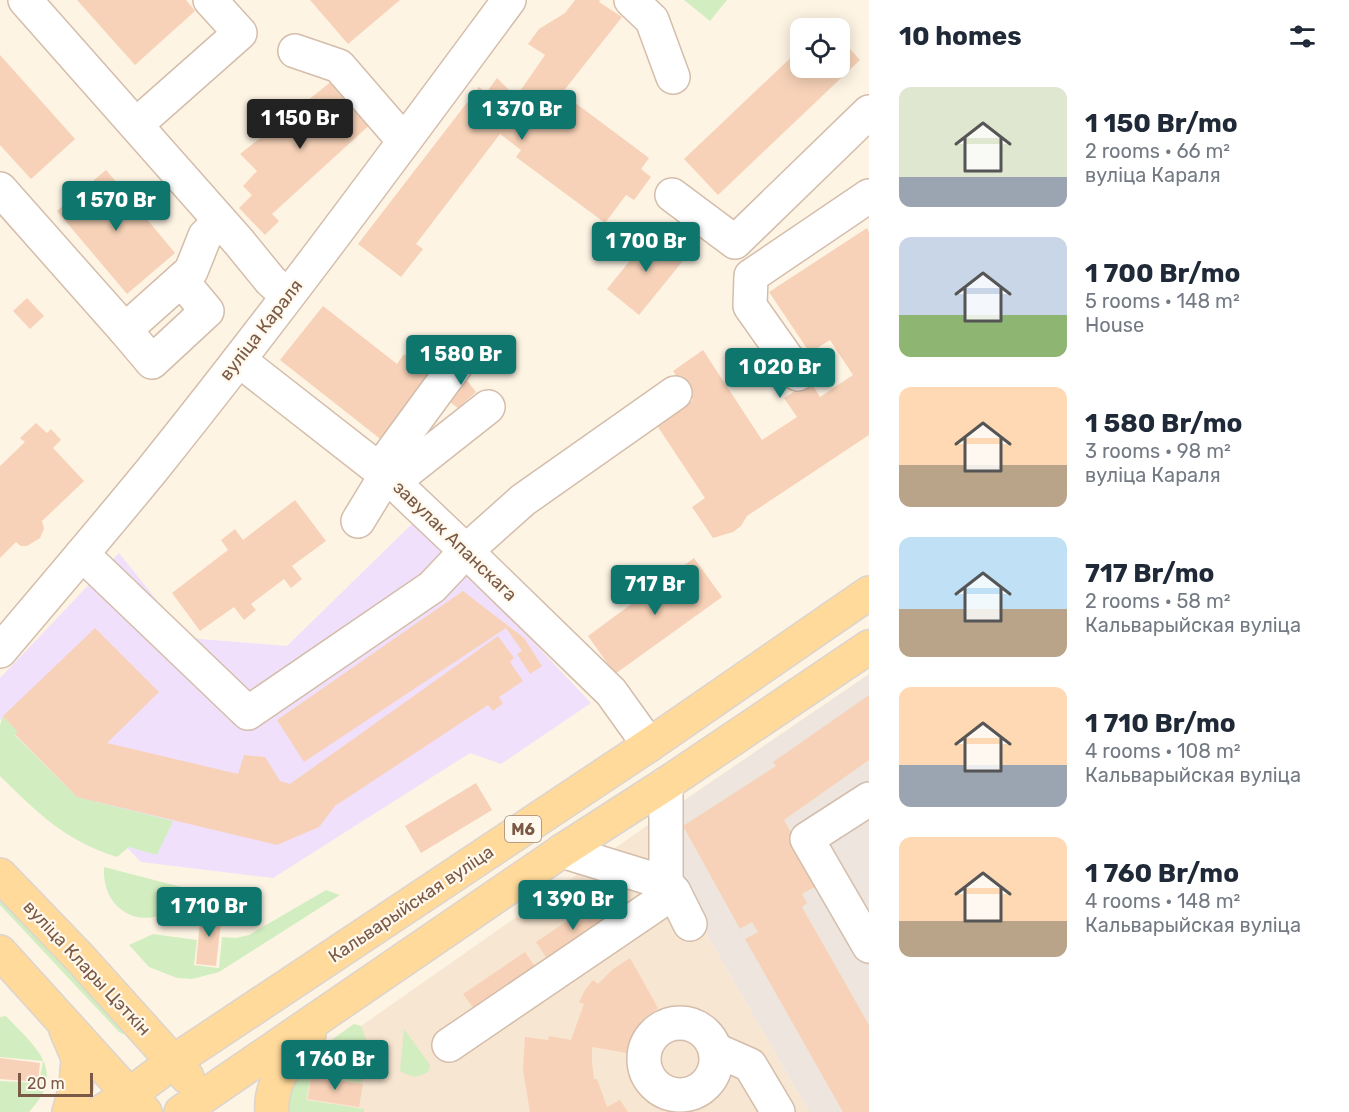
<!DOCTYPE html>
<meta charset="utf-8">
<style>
body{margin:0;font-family:Rubik,sans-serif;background:#f2f2f3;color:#1f2937;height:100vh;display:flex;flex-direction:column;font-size:22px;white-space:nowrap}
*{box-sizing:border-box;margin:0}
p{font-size:20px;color:#747a83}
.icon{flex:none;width:33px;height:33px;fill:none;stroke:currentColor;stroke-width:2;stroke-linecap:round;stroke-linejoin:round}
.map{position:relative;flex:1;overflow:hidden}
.sheet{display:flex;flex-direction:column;background:#fff;width:480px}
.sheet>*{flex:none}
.tools{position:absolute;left:790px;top:18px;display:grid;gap:12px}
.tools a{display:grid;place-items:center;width:60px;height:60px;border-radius:12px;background:#fff;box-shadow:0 3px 15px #0003;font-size:30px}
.scale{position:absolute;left:18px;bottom:15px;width:75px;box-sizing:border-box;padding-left:6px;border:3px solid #7a5946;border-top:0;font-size:16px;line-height:21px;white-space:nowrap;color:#7a5946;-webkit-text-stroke:4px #fff8ec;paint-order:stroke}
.price{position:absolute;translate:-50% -51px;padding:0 14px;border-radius:6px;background:#0f766e;color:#fff;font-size:20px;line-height:39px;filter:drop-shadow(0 2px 3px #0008)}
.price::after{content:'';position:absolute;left:50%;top:36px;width:18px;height:14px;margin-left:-9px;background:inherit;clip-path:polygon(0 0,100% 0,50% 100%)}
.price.on{background:#222;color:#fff}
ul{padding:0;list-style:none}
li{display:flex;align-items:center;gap:18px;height:150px;padding:0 30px}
li span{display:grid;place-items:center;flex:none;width:168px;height:120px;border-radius:12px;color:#555}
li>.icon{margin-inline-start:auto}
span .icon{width:72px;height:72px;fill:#fffc;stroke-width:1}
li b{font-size:26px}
h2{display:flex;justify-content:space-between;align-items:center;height:72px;padding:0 30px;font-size:26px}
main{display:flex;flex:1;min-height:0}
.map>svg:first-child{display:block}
.residential{fill:#f7e6d1}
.industrial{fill:#eee6de}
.education{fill:#f1e0fb}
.green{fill:#d2eec0}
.building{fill:#f7d2b8}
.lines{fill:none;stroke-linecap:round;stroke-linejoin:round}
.minor-casing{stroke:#d4bdab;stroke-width:36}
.major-casing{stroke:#dcd4cf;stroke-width:36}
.minor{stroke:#fff;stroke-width:33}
.major{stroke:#ffda9a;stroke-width:33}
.labels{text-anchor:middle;stroke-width:4.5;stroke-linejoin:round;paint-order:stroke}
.shield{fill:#fff8ec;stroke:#a28978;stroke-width:1.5}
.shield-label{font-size:16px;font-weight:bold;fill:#7a5946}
.street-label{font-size:18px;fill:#7a5946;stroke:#fff8ec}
</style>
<main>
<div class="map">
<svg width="869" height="1112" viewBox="0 0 869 1112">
<rect width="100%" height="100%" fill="#fef4e4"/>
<!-- residential -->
<path class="residential" d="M 645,827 L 809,1112 L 287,1112 L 316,1052 L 354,1024 L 361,1026 Z"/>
<!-- industrial -->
<path class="industrial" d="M 869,674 L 869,1112 L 809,1112 L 645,827 Z"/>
<!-- education -->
<path class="education" d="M 417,519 L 591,703 L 501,764 L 470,753 L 273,878 L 141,862 L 0,719 L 0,678 L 119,553 L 187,638 L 287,646 Z"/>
<!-- green -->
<g class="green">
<path d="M 684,0 L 727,0 L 710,21 Z"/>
<path d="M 3,716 L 18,732 L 15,735 L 77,797 L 173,821 L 157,855 L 129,847 L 117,857 C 64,840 39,814 0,776 L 0,725 Z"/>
<path d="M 104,867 L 189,889 C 163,937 101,922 104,867 Z"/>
<path d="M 326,890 L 340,895 L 219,972 L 192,979 L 177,978 L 149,967 L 129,945 L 153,934 L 197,940 L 194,965 L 219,968 L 222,937 L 236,938 L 249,935 Z"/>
<path d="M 0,894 L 127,1033 L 123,1034 L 119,1032 L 0,905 Z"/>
<path d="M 6,1016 C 36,1048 68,1071 29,1112 L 0,1112 L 0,1081 L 39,1083 L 43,1061 L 0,1057 L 0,1017 Z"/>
<path d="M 354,1024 L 361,1026 L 367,1042 L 362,1083 L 311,1075 L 306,1100 L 364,1109 L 364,1112 L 287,1112 C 284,1067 323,1047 354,1024 Z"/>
<path d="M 404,1029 L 430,1065 L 429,1071 C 417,1079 411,1077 400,1071 Z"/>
</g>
<!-- building -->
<g class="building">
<path d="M 77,0 L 186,0 L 195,11 L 135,65 Z"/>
<path d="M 310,0 L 400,0 L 348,44 Z"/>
<path d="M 575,0 L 600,0 L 599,2 L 622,17 L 562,93 L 649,158 L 641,169 L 651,177 L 634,200 L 626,195 L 605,223 L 516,157 L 521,150 L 500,134 L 416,244 L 423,249 L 401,277 L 358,244 L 479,87 L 486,93 L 497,78 L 516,97 L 545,55 L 528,44 L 539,29 L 565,13 Z"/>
<path d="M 840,38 L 860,60 L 718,195 L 684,159 L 801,48 L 801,68 L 840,68 Z"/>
<path d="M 0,55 L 75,139 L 31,179 L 0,145 Z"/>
<path d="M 337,77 L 374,121 L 272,214 L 279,221 L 265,235 L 239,208 L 252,195 L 243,186 L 257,171 L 240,154 Z"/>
<path d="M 106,170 L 175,253 L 127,294 L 57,211 Z"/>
<path d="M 867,228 L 869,232 L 869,435 L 747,516 L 741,526 L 733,532 L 713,538 L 692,507 L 705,498 L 656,424 L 693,400 L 673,371 L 703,350 L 762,440 L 797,417 L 784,398 L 810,381 L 820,397 L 853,375 L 830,340 L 810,353 L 769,292 Z"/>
<path d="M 654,231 L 686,257 L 639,315 L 607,289 Z"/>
<path d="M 27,298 L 44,316 L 30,329 L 13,311 Z"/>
<path d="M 323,306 L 397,364 L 404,354 L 438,381 L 388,445 L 280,360 Z"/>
<path d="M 470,359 L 479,368 L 465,378 L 476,392 L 458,408 L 441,395 Z"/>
<path d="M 36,423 L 47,433 L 51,429 L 61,440 L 53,448 L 84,481 L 42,521 L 44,529 L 40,538 L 27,546 L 21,546 L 16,542 L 0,558 L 0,466 L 25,442 L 20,438 Z"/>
<path d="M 295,500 L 326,541 L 292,566 L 302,579 L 291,588 L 284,579 L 251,604 L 256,610 L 244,620 L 234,607 L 200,631 L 172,593 L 228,550 L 221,540 L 235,529 L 243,540 Z"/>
<path d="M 694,558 L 722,597 L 615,674 L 588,636 Z"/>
<path d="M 463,591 L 524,638 L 542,666 L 530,674 L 517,654 L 522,651 L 506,628 L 304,762 L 277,720 Z"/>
<path d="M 95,628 L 159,692 L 107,743 L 238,774 L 244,755 L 265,757 L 280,781 L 290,784 L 498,636 L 514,658 L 510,662 L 523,681 L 499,697 L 503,704 L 498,707 L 493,711 L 488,705 L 335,806 L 319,827 L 277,845 L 77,797 L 15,734 L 18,732 L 3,716 Z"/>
<path d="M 869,695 L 869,760 L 784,820 L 820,884 L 802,894 L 807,903 L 802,907 L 869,1025 L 869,1112 L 843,1112 L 745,939 L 758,932 L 752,922 L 740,929 L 683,826 L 776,766 L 773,762 Z"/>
<path d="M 476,783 L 492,810 L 421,853 L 405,826 Z"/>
<path d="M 597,901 L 611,921 L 549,962 L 536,942 Z"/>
<path d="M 201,911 L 222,913 L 216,966 L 196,964 Z"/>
<path d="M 525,952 L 539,972 L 477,1013 L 463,994 Z"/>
<path d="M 630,958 L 658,1008 L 641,1021 L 629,1042 L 627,1053 L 592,1047 L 592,1063 L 594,1079 L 597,1079 L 607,1107 L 620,1100 L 628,1112 L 530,1112 L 523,1070 L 525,1037 L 548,1040 L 549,1036 L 571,1040 L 584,1004 L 579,1002 L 585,990 L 593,980 L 598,984 L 612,970 Z"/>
<path d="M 0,1058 L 40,1063 L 38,1082 L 0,1079 Z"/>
<path d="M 311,1076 L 363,1084 L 359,1107 L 308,1099 Z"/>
</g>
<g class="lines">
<defs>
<g id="minor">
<path d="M 25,0 L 239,242 L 270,280 L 287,296"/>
<path d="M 631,0 L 652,20 L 673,77"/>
<path d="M 295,51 L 339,66 L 404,141"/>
<path d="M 136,125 L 240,33 L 210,0"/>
<path d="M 0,189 L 125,330 L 191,271 L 205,236 L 220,221"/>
<path d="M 672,195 L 735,242 L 869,112"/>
<path d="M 125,330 L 152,362 L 207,311 L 181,280"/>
<path d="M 239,360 L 386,475 L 466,551 L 611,692 L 649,745"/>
<path d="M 798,374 L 750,306 L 751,276 L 869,196"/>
<path d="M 379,470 L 464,354"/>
<path d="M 393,482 L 488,407"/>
<path d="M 358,521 L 386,475"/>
<path d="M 82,554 L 248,713 L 432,587 L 466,551 L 523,500 L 675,393"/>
<path d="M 0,651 C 51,591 102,531 152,470 C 275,317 392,158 509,0"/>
<path d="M 666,784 L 666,883"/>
<path d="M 869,799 L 807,839 L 869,946"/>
<path d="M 562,851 L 666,883 L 674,892 L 690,924"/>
<circle cx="680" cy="1059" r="36"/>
<path d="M 449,1045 L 674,892"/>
<path d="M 716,1050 L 750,1065 L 778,1112"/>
</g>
<g id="major">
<path d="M 0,875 L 80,958 L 187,1077"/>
<path d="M 0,952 L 145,1112"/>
<path d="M 66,1030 L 78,1058 L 76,1087 L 69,1112"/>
<path d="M 101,1112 L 129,1095 L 173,1062 L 649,745 L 869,593"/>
<path d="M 181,1112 L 562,851 L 666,784 L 869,647"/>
<path d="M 272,1112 C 269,1084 291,1053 309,1034"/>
</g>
</defs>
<!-- minor casing -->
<use href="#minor" class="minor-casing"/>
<!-- major casing -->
<use href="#major" class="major-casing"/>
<!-- minor -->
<use href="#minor" class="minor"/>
<!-- major -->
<use href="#major" class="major"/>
</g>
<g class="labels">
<!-- shield labels -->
<rect class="shield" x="505" y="816" width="36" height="26" rx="4.5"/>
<g class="shield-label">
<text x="523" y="835">М6</text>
</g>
<!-- street labels -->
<g class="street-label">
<text transform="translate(261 330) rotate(-52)" y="6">вуліца Караля</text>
<text transform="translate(455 541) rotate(44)" y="6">завулак Апанскага</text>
<text transform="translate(411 904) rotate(-34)" y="6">Кальварыйская вуліца</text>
<text transform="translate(87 968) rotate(47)" y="6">вуліца Клары Цэткін</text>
</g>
</g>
</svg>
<div class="tools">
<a><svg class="icon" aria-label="locate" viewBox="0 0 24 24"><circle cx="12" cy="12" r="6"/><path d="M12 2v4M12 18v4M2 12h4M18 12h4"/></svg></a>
</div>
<div class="scale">20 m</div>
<b class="price" style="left:522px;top:141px">1 370 Br</b>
<b class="price on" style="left:300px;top:150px">1 150 Br</b>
<b class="price" style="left:116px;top:232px">1 570 Br</b>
<b class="price" style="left:646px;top:273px">1 700 Br</b>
<b class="price" style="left:461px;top:386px">1 580 Br</b>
<b class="price" style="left:780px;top:399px">1 020 Br</b>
<b class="price" style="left:655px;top:616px">717 Br</b>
<b class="price" style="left:573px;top:931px">1 390 Br</b>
<b class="price" style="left:209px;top:938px">1 710 Br</b>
<b class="price" style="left:335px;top:1091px">1 760 Br</b>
</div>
<section class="sheet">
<h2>10 homes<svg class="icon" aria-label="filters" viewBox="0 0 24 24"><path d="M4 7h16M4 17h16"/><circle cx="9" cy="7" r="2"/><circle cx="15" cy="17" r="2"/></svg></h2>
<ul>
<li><span style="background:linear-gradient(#dfe7d0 75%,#9aa5b1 0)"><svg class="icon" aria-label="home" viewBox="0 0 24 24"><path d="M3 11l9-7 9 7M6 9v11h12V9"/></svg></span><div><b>1 150 Br/mo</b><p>2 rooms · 66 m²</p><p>вуліца Караля</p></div></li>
<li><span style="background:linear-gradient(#c9d6e8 65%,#8fb573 0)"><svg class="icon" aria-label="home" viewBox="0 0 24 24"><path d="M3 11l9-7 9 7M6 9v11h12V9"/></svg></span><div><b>1 700 Br/mo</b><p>5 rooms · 148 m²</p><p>House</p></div></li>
<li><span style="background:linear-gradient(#ffd9b3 65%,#b9a48a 0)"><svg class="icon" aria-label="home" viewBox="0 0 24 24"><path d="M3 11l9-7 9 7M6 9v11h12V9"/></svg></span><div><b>1 580 Br/mo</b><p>3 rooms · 98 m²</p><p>вуліца Караля</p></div></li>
<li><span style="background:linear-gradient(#bfe0f5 60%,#b9a48a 0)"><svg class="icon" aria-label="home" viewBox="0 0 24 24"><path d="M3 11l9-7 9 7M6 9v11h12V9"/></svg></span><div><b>717 Br/mo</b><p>2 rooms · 58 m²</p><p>Кальварыйская вуліца</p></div></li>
<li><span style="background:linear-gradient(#ffd9b3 65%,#9aa5b1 0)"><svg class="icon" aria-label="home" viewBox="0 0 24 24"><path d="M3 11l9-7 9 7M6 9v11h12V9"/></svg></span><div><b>1 710 Br/mo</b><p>4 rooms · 108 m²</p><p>Кальварыйская вуліца</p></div></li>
<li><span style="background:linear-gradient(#ffd9b3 70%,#b9a48a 0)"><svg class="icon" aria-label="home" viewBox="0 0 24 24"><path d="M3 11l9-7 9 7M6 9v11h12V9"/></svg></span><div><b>1 760 Br/mo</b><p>4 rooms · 148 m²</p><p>Кальварыйская вуліца</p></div></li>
</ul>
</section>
</main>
